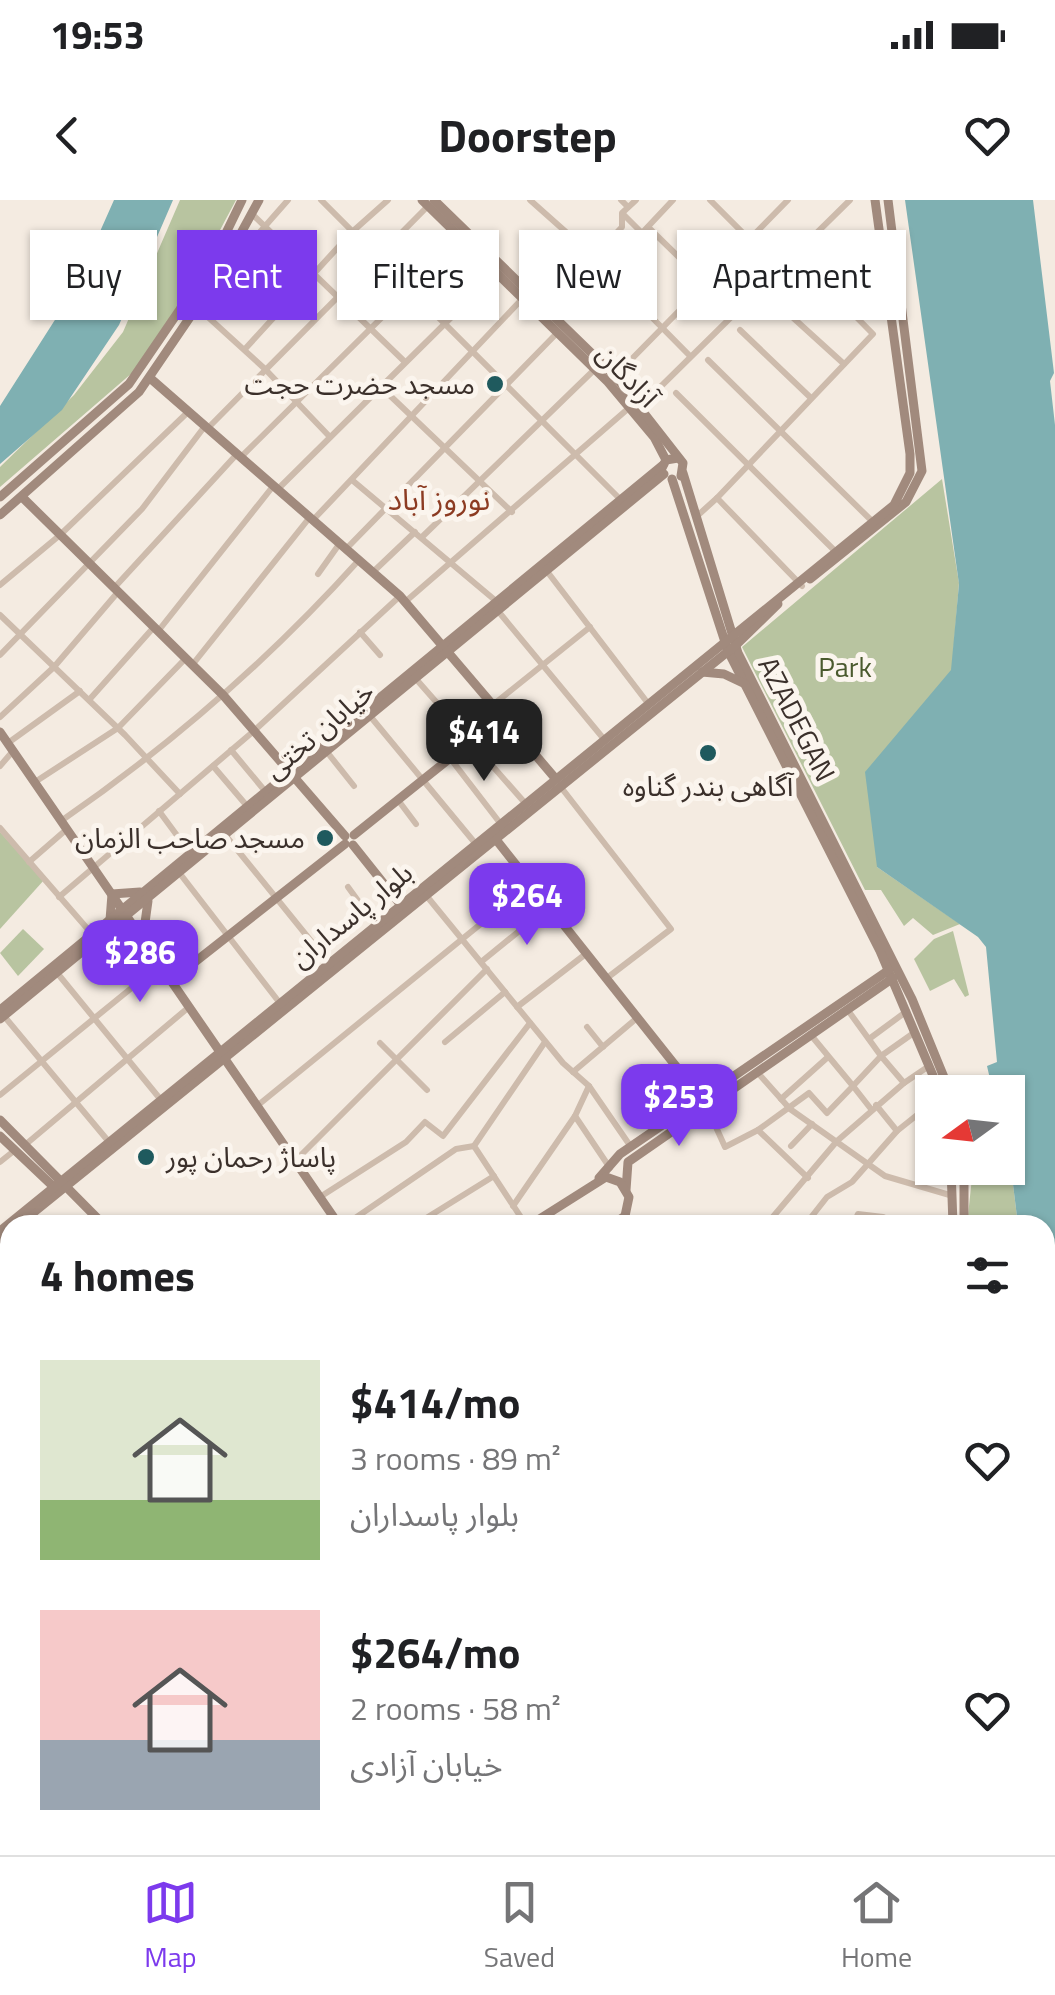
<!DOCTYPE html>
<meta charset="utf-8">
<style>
body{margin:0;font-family:"Titillium Web","Noto Sans Arabic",sans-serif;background:#f6f6f6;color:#202124;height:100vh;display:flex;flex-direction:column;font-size:38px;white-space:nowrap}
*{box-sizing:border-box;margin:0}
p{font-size:32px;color:#757577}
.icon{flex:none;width:55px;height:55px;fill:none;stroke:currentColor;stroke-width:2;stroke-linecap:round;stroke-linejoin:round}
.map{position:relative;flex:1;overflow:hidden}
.drawer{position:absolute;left:0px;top:1015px;width:1055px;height:640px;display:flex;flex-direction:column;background:#fff;border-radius:30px 30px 0 0;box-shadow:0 2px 8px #0004}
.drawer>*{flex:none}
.guide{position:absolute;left:30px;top:30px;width:995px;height:90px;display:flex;gap:20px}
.needle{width:65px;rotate:255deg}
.tools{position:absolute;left:915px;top:875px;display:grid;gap:20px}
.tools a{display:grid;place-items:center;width:110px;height:110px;border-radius:0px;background:#fff;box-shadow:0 2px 8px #0004;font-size:50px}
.price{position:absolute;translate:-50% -85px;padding:0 22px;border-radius:20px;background:#7c3aed;color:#fff;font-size:32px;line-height:65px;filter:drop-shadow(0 2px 5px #0008)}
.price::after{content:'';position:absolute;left:50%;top:60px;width:30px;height:22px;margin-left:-15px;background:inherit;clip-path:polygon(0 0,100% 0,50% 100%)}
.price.on{background:#222;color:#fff}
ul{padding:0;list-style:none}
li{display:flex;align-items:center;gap:30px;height:250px;padding:0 40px}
li span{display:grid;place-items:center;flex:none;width:280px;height:200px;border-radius:0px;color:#555}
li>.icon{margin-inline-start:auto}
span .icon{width:120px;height:120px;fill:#fffc;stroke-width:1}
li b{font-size:42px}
h2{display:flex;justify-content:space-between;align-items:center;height:120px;padding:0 40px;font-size:42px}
.tag{padding:0 35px;border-radius:0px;background:#fff;box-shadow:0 2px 8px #0004;font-size:35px;line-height:90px}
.tag.on{background:#7c3aed;color:#fff}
.status{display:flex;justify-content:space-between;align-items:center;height:70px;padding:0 50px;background:#fff;direction:ltr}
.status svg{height:28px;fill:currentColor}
header{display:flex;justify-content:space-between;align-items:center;height:130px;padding:0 40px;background:#fff;font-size:45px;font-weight:700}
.tab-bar{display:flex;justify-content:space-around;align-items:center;height:140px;border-top:2px solid #e0e0e0;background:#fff;font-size:28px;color:#757577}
.tab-bar a{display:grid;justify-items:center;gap:5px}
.tab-bar .on{color:#7c3aed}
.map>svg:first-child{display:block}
.green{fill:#b8c4a0}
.water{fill:#7fb0b2}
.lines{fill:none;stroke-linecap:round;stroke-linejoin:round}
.street{stroke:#cdbbac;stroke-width:6}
.secondary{stroke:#a18a7d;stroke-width:9}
.poi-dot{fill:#1f5a5e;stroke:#fbf5ee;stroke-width:4}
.labels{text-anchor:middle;stroke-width:10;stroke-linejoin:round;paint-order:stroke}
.street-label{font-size:28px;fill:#3b302b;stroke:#fbf5ee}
.poi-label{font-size:28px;fill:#3b302b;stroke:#fbf5ee;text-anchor:end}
.park-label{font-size:28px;fill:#4a5a2e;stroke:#fbf5ee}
.neighbourhood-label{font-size:30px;fill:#8c3b22;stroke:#fbf5ee}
</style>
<div class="status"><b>19:53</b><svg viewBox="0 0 49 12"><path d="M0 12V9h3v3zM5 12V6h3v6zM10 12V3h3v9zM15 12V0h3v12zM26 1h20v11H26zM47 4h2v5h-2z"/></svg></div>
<header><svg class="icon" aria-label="back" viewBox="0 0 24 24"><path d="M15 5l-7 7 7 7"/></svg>Doorstep<svg class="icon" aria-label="heart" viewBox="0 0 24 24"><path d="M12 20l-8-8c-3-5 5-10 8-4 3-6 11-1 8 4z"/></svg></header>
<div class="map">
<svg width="1055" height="1655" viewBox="0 0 1055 1655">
<rect width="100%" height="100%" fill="#f4ebe1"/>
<!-- green -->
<g class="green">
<path d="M 180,0 L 236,0 L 186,94 L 132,173 L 0,287 L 0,267 L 74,195 L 123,132 Z"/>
<path d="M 942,279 L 959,383 L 952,469 L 877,667 L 960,724 L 933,735 L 913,718 L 904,726 L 881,690 L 865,690 L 742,447 Z"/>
<path d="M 0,632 L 44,680 L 0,729 Z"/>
<path d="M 23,729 L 44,749 L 18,776 L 0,753 Z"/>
<path d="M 953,731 L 969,795 L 965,797 L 954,779 L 930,791 L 914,759 L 934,739 Z"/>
<path d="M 1008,944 L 1018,1025 L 967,1025 L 973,968 L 1008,968 Z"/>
</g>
<!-- water -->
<g class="water">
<path d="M 114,0 L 173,0 L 119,125 L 62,210 L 0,264 L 0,206 L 74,90 Z"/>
<path d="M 905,0 L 1033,0 L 1054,173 L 1050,181 L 1055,225 L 1055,1301 L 1051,1303 L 1045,1297 L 1045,1025 L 1018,1025 L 1008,944 L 1008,892 L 993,892 L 987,866 L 997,862 L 986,747 L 978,737 L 877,667 L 865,572 L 951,470 L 959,384 Z"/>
</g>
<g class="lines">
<!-- street -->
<g class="street">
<path d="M 321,0 L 620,299"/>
<path d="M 530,0 L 593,56"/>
<path d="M 621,0 L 628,7"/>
<path d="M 710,0 L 777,67"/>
<path d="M 252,14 L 405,162"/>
<path d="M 623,14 L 642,33 L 673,0"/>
<path d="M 648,27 L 734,111"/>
<path d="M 245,49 L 288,0"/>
<path d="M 609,74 L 690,156"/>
<path d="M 216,79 L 236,98 L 282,48"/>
<path d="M 768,95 L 844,164"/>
<path d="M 198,108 L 265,169 L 330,237"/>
<path d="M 545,108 L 622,27 L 622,13 L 636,0"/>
<path d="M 740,130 L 811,198"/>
<path d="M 245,149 L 352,32 L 388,0"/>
<path d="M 708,160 L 875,324"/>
<path d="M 615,176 L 788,0"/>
<path d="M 381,187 L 512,312"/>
<path d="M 676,193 L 838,354"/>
<path d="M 641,206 L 850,0"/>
<path d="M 208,228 L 428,6"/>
<path d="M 241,257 L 461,39"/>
<path d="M 352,280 L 496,401"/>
<path d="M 278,289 L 496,73"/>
<path d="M 696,317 L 717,298"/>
<path d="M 313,320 L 523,98"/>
<path d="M 422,337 L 594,170"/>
<path d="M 346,349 L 558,132"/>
<path d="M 546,370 L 647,502"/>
<path d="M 373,372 L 415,332"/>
<path d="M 318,374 L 340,343"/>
<path d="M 0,385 L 60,335 L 189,211"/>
<path d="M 802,386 L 717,298 L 873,134 L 803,63"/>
<path d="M 114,388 L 237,254"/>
<path d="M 405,402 L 630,207"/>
<path d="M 498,411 L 603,538"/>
<path d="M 0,415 L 125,535 L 180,594"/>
<path d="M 159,430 L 274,285"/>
<path d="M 360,432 L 380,455"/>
<path d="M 0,455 L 142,309 L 205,226"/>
<path d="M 193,464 L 310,317"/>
<path d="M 416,479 L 525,603"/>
<path d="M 89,500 L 154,427"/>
<path d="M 494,504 L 590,427"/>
<path d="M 370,516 L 475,643"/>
<path d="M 0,517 L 54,467 L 118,392"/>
<path d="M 8,543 L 80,491"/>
<path d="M 231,550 L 265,591"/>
<path d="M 327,552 L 354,586"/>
<path d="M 450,558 L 500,623"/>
<path d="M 0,566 L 13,551"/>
<path d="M 213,566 L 247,606"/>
<path d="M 35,582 L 118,528 L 185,459"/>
<path d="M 560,586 L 671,729 L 607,778"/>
<path d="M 398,600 L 416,624"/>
<path d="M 159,611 L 190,653"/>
<path d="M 61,621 C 171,545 270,459 359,360"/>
<path d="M 0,628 L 92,734"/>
<path d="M 226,636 L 328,762"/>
<path d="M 29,662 L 67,629"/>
<path d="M 181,675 L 279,802"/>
<path d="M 348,687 L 375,724"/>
<path d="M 425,694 L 563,863 L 589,886 L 631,947"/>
<path d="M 59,697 L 255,530 L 400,396"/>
<path d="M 481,762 L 550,706"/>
<path d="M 58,774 L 161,900"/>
<path d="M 517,807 L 587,753"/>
<path d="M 4,816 L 109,942"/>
<path d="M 587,827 L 603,847"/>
<path d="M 915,832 L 881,856 L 904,883 L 929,866"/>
<path d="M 810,834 L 853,886 L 881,856 L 847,809"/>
<path d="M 869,839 L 907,811"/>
<path d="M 445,842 L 505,792"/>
<path d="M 380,843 L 427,890"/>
<path d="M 573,872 L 637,818"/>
<path d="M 757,872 L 790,909 L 885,976 L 953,996"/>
<path d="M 0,895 L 161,764"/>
<path d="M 781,899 L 828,857"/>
<path d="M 706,905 L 725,947 L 758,930"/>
<path d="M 876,905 L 897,931"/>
<path d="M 257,906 L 531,683"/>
<path d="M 575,916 L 610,968"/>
<path d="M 25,945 L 189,807"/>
<path d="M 791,946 L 812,924"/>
<path d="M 295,961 L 487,769"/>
<path d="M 0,962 L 15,950"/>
<path d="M 808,978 L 758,930 L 809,893 L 827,913 L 853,886 L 871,909"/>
<path d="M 320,997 L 406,942 L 425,922 L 443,936 L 530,823"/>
<path d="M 513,1006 L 575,916 L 589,886"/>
<path d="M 345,1025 L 456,949 L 474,946"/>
<path d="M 415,1025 L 494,976"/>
<path d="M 526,1025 L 474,946 L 545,842"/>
<path d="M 766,1025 L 837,941 L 904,883"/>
<path d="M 805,1025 L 827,997 L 852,982 L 897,931 L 932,903"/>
<path d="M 853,1025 L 858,1014 L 883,1017 L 899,1025"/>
<path d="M 0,1116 L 10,1126"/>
<path d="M 0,1151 L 10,1145"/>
<path d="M 0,1241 L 10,1230"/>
<path d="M 0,1269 L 10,1278"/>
<path d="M 0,1328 L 10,1317"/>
<path d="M 0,1498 L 10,1490"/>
<path d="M 0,1534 L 8,1524"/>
<path d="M 0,1611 L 10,1596"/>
<path d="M 0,1632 L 10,1640"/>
<path d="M 17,1645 L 30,1655"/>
<path d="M 244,1645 L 254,1655"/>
<path d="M 384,1645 L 394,1655"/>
<path d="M 482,1645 L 490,1653"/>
<path d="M 97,1655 L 110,1645"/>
<path d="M 174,1655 L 183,1645"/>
<path d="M 213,1655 L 223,1645"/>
<path d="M 286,1655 L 296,1645"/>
<path d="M 404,1655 L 414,1645"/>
</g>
<!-- secondary -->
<g class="secondary">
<path d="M 422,0 L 608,182 L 654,237 L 666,260"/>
<path d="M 434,0 L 615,176 L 683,263 L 681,276"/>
<path d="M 150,178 L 400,396 L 555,578"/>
<path d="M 662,268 L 666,260 L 678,258"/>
<path d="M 683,273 L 738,453 L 912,799 L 950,892"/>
<path d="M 672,279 L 728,451 L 880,751 L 940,892"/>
<path d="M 0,297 L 129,184 L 211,64 L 242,0"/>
<path d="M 22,297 L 223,495 L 345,636"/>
<path d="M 0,315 L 139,192 L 216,79 L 259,0"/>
<path d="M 810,379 L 906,302 L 922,271 L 888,0"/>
<path d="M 702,472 L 724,474 L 743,483"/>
<path d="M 0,532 L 339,1025"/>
<path d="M 354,635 L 504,515"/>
<path d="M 494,637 L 702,899"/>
<path d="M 353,645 L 400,704"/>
<path d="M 110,720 L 112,694 L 140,692"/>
<path d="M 143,737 L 148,701"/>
<path d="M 172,780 L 345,644"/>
<path d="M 0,810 L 663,265"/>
<path d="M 0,819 L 664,274"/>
<path d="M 0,920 L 104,1025"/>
<path d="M 0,936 L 58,991"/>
<path d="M 951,968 L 953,1025"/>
<path d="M 964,968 L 964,1025"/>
<path d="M 599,978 L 620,954 L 889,770"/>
<path d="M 626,990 L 628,962 L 893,778"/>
<path d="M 18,1025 L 736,445 L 778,404"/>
<path d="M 530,1025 L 606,977 L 620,982 L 629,997 L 625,1016 L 612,1025"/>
<path d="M 0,1031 L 894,305 L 910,273 L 910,254 L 875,0"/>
<path d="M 0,1039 L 10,1031"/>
<path d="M 0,1424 L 10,1417"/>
<path d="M 0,1431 L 10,1425"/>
<path d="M 1045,1477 L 1055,1526"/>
<path d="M 0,1514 L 10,1527"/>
<path d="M 103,1645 L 111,1655"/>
<path d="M 596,1645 L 606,1655"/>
<path d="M 489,1655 L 499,1645"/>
<path d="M 503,1655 L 514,1645"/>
<path d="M 676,1655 L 686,1645"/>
<path d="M 697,1655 L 708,1645"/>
</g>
</g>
<!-- markers -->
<g class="poi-dot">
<circle cx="495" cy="184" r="10"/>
<circle cx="708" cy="553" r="10"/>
<circle cx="325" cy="638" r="10"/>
<circle cx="146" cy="957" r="10"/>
</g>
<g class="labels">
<!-- street labels -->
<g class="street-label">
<text transform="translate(628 175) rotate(47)" y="10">آزادگان</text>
<text transform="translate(797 519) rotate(63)" y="10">AZADEGAN</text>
<text transform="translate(319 530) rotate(-40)" y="10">خیابان تختی</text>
<text transform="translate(351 715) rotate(-39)" y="10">بلوار پاسداران</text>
</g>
<!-- poi labels -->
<g class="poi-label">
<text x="475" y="194">مسجد حضرت حجت</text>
<text x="708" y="596" text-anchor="middle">آگاهی بندر گناوه</text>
<text x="305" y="648">مسجد صاحب الزمان</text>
<text x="166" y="967" text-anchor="start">پاساژ رحمان پور</text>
</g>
<!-- park labels -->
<g class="park-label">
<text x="845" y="477">Park</text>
</g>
<!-- neighbourhood labels -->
<g class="neighbourhood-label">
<text x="439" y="310">نوروز آباد</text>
</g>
</g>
</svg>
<div class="tools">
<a><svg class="needle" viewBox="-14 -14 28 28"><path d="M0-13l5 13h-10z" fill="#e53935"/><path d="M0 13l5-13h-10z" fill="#757577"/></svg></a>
</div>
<b class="price on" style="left:484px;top:584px">$414</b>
<b class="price" style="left:527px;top:748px">$264</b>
<b class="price" style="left:140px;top:805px">$286</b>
<b class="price" style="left:679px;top:949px">$253</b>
<div class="guide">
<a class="tag">Buy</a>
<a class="tag on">Rent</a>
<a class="tag">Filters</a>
<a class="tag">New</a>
<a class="tag">Apartment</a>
</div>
<section class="drawer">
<h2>4 homes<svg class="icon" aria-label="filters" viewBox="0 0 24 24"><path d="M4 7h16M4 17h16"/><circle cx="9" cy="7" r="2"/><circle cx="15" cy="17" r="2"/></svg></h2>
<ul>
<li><span style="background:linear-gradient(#dfe7d0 70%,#8fb573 0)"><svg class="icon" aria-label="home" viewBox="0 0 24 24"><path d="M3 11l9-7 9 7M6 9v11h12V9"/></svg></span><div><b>$414/mo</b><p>3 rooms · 89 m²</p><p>بلوار پاسداران</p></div><svg class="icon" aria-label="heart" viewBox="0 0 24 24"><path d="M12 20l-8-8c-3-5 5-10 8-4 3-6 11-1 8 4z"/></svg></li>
<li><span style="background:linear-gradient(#f6c9c9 65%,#9aa5b1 0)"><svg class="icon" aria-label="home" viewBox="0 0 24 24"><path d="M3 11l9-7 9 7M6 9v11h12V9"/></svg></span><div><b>$264/mo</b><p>2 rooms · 58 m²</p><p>خیابان آزادی</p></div><svg class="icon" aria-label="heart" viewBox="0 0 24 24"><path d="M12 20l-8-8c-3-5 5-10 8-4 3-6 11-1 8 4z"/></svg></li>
</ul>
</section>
</div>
<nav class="tab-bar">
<a class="on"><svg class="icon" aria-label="map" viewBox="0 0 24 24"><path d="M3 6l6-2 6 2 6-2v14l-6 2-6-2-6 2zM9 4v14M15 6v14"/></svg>Map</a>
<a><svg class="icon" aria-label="saved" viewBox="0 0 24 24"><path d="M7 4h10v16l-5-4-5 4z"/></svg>Saved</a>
<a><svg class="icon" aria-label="home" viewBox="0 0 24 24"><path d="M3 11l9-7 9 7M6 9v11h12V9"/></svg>Home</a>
</nav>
